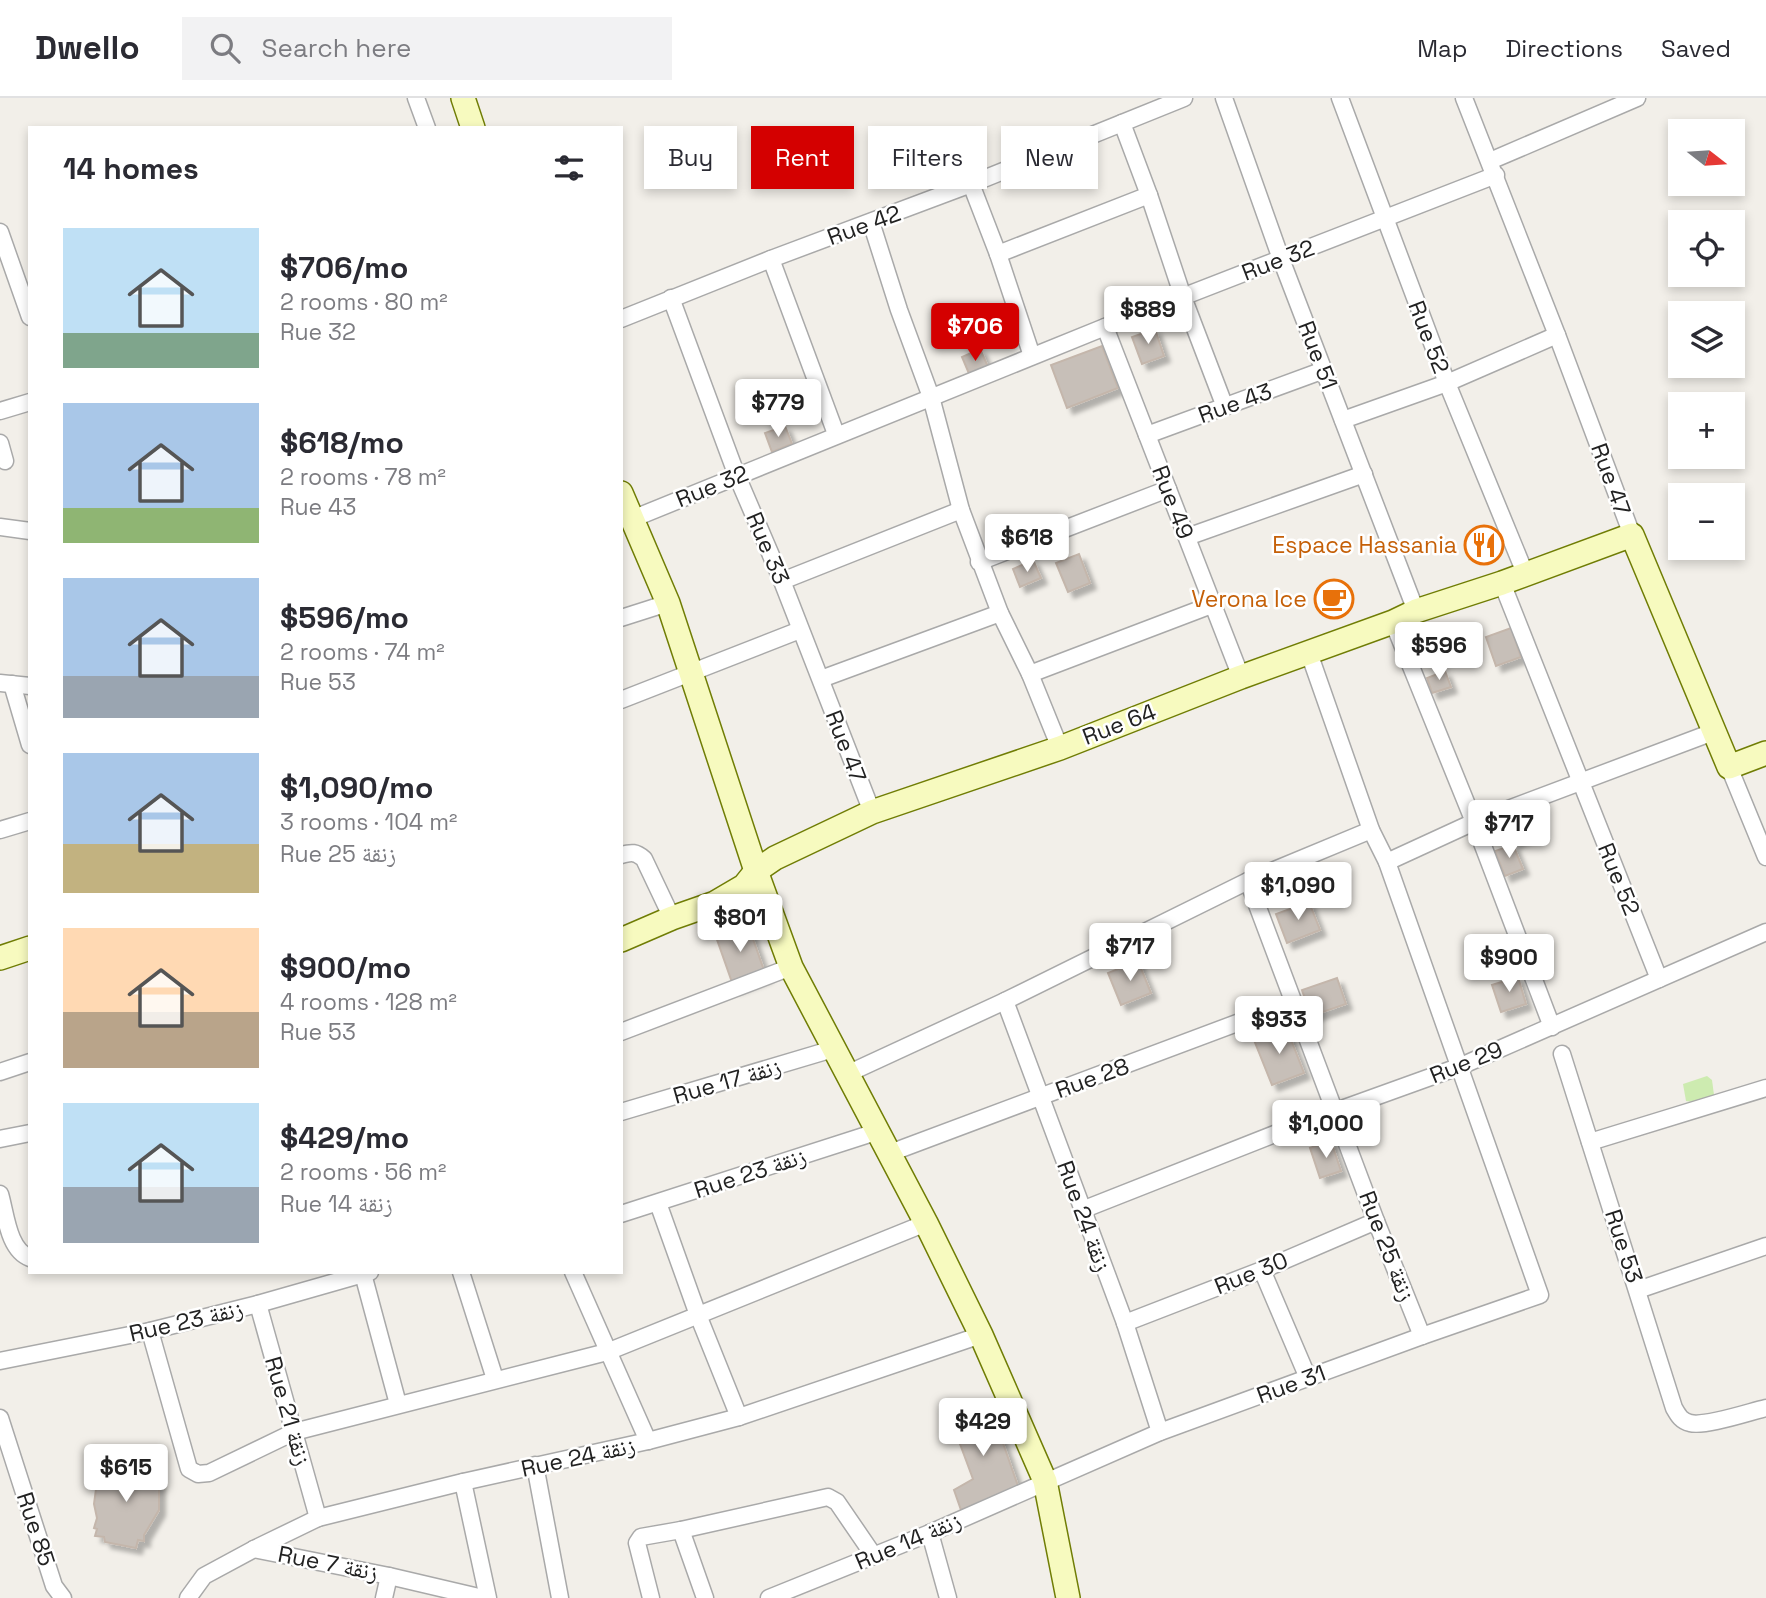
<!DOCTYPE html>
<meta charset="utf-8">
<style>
body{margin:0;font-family:"Space Grotesk","Noto Naskh Arabic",sans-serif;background:#f2f2f3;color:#2b2b33;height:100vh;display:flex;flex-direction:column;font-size:26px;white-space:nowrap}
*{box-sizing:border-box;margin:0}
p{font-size:23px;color:#7c7c81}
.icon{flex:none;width:38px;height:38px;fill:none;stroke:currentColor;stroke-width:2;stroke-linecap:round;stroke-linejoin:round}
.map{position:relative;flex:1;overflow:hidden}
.panel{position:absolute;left:28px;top:28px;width:595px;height:1148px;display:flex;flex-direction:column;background:#fff;border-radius:0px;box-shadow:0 4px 10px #0003}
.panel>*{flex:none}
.banner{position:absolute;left:644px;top:28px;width:665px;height:63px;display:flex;gap:14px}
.needle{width:46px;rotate:107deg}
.tools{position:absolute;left:1668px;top:21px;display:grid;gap:14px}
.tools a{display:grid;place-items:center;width:77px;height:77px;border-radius:0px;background:#fff;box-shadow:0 4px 10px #0003;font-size:35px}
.price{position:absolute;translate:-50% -60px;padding:0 16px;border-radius:7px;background:#fff;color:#222;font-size:23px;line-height:46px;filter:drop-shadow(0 2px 4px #0008)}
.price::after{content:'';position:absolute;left:50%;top:42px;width:21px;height:16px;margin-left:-10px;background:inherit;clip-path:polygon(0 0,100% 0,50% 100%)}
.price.selected{background:#d40000;color:#fff}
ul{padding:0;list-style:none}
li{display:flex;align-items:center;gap:21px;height:175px;padding:0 35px}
li span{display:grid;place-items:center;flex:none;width:196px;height:140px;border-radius:0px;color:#555}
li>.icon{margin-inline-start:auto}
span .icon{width:84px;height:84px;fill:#fffc;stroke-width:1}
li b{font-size:30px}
h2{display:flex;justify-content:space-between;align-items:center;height:84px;padding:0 35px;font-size:30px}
.chip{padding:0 24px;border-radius:0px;background:#fff;box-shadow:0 4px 10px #0003;font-size:24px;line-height:63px}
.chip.selected{background:#d40000;color:#fff}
header{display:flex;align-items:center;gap:42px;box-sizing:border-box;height:98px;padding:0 35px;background:#fff;border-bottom:2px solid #e1e1e2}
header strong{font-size:33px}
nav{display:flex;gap:38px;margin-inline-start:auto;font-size:24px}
.search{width:490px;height:63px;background:#f2f2f3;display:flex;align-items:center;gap:18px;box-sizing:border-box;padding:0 24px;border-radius:0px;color:#7c7c81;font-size:26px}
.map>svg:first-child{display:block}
.grass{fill:#cdebb0}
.building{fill:#c7bfb8;stroke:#c4b6ab;stroke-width:2;filter:url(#shadow)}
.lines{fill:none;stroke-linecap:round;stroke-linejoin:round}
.street-casing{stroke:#a9a9a9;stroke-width:19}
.secondary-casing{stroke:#707d05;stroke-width:26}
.street{stroke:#fff;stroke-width:16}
.secondary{stroke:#f7fabf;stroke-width:23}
.labels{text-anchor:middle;stroke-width:5;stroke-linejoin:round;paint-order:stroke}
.street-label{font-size:23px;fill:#222;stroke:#fff}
.food-label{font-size:23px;fill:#c56008;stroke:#fff;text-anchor:end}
</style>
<header>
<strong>Dwello</strong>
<div class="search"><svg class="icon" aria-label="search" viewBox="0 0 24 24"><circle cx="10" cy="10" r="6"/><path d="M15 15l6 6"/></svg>Search here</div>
<nav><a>Map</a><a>Directions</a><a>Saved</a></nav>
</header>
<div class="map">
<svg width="1766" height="1500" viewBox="0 0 1766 1500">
<defs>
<filter id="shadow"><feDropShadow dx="6" dy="6" stdDeviation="2" flood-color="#0004"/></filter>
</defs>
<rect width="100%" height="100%" fill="#f2efe9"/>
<!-- grass -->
<path class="grass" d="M 1707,978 L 1712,982 L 1714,997 L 1692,1004 L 1686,1003 L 1683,986 Z"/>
<!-- building -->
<g class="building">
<path d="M 1155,231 L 1164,258 L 1142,266 L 1132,239 Z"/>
<path d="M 1102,248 L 1118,290 L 1067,310 L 1051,267 Z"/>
<path d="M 980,251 L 989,271 L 970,278 L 962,259 Z"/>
<path d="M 785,328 L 792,346 L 772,354 L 765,335 Z"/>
<path d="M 1014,422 L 1022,440 L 995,452 L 987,434 Z"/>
<path d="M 1079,456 L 1090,485 L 1068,494 L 1056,465 Z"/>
<path d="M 1033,462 L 1041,480 L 1020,489 L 1013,471 Z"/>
<path d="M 1511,530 L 1521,559 L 1496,568 L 1486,539 Z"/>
<path d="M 1445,573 L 1451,589 L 1432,595 L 1427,580 Z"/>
<path d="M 1529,720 L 1535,736 L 1514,744 L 1508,728 Z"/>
<path d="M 1513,747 L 1523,771 L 1505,778 L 1495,753 Z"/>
<path d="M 1309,804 L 1320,832 L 1287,845 L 1276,816 Z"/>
<path d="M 746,821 L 766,878 L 734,890 L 714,833 Z"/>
<path d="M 1138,863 L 1151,895 L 1121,907 L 1108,875 Z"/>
<path d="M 1518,879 L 1526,906 L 1501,914 L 1492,887 Z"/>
<path d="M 1337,880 L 1346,906 L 1311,918 L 1302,892 Z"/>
<path d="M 1286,929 L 1304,975 L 1272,987 L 1254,942 Z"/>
<path d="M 1331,1043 L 1341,1073 L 1320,1080 L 1310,1050 Z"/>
<path d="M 989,1305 L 1019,1391 L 961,1412 L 954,1392 L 973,1381 L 950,1319 Z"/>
<path d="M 122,1361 L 138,1365 L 141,1363 L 150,1370 L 149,1376 L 159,1382 L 159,1412 L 144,1437 L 144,1443 L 138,1442 L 136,1450 L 105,1444 L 104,1439 L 95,1438 L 97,1431 L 94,1430 L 97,1420 L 94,1406 L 96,1391 L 109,1369 L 119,1371 Z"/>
</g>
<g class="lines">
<defs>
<g id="street">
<path d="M 416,0 L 427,30"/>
<path d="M 1224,0 L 1281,161 L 1416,513"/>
<path d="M 1340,0 L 1447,285 L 1525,475"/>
<path d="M 1464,0 L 1557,237 L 1632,437"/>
<path d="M 1122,25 L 1149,97 L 1183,199 L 1225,309"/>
<path d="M 1490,63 L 1637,0"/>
<path d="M 971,86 L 998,156 L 1032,258"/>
<path d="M 871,124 L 899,212 L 931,299 L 961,412 L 1000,515 L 1030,576 L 1060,650"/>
<path d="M 0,134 L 30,219"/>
<path d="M 998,156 L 1149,97"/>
<path d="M 771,161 L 836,336"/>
<path d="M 671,200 L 737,378 L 782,483 L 872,714"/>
<path d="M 621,221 L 771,161 L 971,86 L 1184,0"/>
<path d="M 1105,229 L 1241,579"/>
<path d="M 0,313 L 30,304"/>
<path d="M 1343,322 L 1447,285 L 1557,237"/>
<path d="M 1147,337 L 1324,272"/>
<path d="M 0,345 L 5,363"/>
<path d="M 632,421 L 1105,229 L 1496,77"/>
<path d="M 0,429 L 30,433"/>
<path d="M 1187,439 L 1364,376"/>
<path d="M 979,464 L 1168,391"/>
<path d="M 782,483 L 961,412"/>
<path d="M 1502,485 L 1659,881"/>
<path d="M 621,520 L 668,505"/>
<path d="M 1393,524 L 1474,724 L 1552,929"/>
<path d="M 1030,576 L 1214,506"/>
<path d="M 821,581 L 1000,515"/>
<path d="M 0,585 L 30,588"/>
<path d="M 12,586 L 30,647"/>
<path d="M 621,602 L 800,532"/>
<path d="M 1729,669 L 1766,759"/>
<path d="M 0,732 L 30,723"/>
<path d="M 621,757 C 632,754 636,754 644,761 L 672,820"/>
<path d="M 1387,764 L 1474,724 L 1713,634"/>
<path d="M 1248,783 L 1376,1123 L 1422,1238"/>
<path d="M 1005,903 L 1125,1225 L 1160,1334"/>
<path d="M 621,934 L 791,869"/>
<path d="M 1562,956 L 1674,1310 C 1678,1317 1681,1323 1690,1325 C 1705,1329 1749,1314 1766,1310"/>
<path d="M 0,974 L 30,964"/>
<path d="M 847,976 L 1005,903 L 1248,783 L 1371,732"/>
<path d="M 621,1014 L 833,951"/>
<path d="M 0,1041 L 30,1035"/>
<path d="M 1590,1044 L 1766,990"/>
<path d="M 890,1055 L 1293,904"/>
<path d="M 0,1096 C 6,1116 8,1152 30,1160"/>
<path d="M 658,1105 L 698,1217 L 739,1319"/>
<path d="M 1082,1112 L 1300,1026 L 1461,968 L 1766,834"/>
<path d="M 621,1116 L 879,1033"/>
<path d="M 1262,1172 L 1308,1280"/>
<path d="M 461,1174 L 495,1281"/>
<path d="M 573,1174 L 648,1343"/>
<path d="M 363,1176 L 398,1306"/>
<path d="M 1638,1192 L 1766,1148"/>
<path d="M 258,1206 L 318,1420"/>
<path d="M 1125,1225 L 1262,1172 L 1376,1123"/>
<path d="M 150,1233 L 189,1371 L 198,1376 L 209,1375 L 294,1334 L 607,1254 L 926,1125"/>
<path d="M 0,1263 L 150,1233 L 258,1206 L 370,1174"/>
<path d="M 0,1320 L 54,1488 L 63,1500"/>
<path d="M 535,1367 L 560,1500"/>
<path d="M 463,1384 L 488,1500"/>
<path d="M 681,1432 L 828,1399 L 837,1404 L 874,1458"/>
<path d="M 930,1435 L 948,1500"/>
<path d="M 254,1451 L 389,1478 L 483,1500"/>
<path d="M 188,1500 L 204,1478 L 254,1451 L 318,1420 L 463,1384 L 648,1343 L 739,1319 L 981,1237"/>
<path d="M 384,1500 L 389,1478"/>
<path d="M 651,1500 L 637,1445 L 641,1439 L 681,1432 L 705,1500"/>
<path d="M 769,1500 L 930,1435 L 1160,1334 L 1422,1238 L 1540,1197 L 1387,764 L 1371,732 L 1309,555"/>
</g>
<g id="secondary">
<path d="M 463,0 L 473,30"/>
<path d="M 621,395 L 668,505 L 756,773 L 791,869 L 926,1125 L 981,1237 L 1045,1383 L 1068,1500"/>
<path d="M 621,842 L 672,820 L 715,805 L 744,788 L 756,773 L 775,760 L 872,714 L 1060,650 L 1241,579 L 1393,524 L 1416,513 L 1502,485 L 1632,437 L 1729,669 L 1766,655"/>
<path d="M 0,860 L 30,850"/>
</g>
</defs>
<!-- street casing -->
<use href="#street" class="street-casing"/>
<!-- secondary casing -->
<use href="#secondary" class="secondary-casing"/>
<!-- street -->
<use href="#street" class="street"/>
<!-- secondary -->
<use href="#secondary" class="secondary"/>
</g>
<!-- icons -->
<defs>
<symbol id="restaurant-ring" viewBox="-11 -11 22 22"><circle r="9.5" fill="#fff" stroke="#e8710a" stroke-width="1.5"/><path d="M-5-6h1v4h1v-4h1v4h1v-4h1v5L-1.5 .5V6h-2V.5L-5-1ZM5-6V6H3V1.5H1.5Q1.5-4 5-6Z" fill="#e8710a"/></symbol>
<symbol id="cafe-ring" viewBox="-11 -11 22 22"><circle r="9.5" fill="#fff" stroke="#e8710a" stroke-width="1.5"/><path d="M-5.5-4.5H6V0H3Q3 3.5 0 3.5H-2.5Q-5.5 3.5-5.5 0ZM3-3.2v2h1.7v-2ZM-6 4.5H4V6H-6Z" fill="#e8710a"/></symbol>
</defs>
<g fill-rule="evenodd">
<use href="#restaurant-ring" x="1462" y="425" width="44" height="44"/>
<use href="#cafe-ring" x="1312" y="479" width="44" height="44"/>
</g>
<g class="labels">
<!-- street labels -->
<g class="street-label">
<text transform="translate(864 127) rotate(-20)" y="8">Rue 42</text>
<text transform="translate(1278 162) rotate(-21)" y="8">Rue 32</text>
<text transform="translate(1429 239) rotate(69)" y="8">Rue 52</text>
<text transform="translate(1318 257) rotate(69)" y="8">Rue 51</text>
<text transform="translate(1235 305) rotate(-20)" y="8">Rue 43</text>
<text transform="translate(1611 381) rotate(70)" y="8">Rue 47</text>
<text transform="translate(712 388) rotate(-22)" y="8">Rue 32</text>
<text transform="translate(1173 404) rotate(69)" y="8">Rue 49</text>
<text transform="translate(768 450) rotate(67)" y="8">Rue 33</text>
<text transform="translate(1119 626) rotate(-21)" y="8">Rue 64</text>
<text transform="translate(846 648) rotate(69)" y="8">Rue 47</text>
<text transform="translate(1619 781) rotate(68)" y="8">Rue 52</text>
<text transform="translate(1466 964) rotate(-22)" y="8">Rue 29</text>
<text transform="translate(1092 980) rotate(-20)" y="8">Rue 28</text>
<text transform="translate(727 983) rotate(-16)" y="8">Rue 17 زنقة</text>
<text transform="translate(750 1075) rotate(-18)" y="8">Rue 23 زنقة</text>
<text transform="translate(1084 1118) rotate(70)" y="8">Rue 24 زنقة</text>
<text transform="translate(1387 1148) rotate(69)" y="8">Rue 25 زنقة</text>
<text transform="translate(1624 1148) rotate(72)" y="8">Rue 53</text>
<text transform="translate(1251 1175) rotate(-22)" y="8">Rue 30</text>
<text transform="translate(186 1223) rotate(-13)" y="8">Rue 23 زنقة</text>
<text transform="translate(1291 1286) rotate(-20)" y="8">Rue 31</text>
<text transform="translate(288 1313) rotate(74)" y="8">Rue 21 زنقة</text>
<text transform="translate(578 1359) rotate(-12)" y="8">Rue 24 زنقة</text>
<text transform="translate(36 1431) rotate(72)" y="8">Rue 85</text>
<text transform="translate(908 1443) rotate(-23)" y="8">Rue 14 زنقة</text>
<text transform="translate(328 1465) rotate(11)" y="8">Rue 7 زنقة</text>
</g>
<!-- food labels -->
<g class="food-label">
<text x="1457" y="455">Espace Hassania</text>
<text x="1307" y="509">Verona Ice</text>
</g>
</g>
</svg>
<div class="tools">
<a><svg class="needle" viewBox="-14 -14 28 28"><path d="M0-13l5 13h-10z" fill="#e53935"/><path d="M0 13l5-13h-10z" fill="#7c7c81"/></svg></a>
<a><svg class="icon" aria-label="locate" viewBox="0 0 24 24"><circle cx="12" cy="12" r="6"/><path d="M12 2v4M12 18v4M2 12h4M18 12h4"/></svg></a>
<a><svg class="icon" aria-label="layers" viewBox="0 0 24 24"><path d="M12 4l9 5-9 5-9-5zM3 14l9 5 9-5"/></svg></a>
<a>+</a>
<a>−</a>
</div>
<b class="price" style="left:1148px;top:248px">$889</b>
<b class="price selected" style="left:975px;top:265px">$706</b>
<b class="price" style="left:778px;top:341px">$779</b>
<b class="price" style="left:1027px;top:476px">$618</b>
<b class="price" style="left:1439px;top:584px">$596</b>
<b class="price" style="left:1509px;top:762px">$717</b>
<b class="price" style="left:1298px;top:824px">$1,090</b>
<b class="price" style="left:740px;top:856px">$801</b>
<b class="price" style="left:1130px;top:885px">$717</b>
<b class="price" style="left:1509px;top:896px">$900</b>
<b class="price" style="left:1279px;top:958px">$933</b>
<b class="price" style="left:1326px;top:1062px">$1,000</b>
<b class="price" style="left:983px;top:1360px">$429</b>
<b class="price" style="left:126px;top:1406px">$615</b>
<div class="banner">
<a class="chip">Buy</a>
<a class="chip selected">Rent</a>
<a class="chip">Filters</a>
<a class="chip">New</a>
</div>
<section class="panel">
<h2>14 homes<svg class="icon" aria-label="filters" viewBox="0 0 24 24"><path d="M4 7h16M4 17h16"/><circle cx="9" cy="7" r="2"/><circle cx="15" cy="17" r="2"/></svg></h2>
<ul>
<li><span style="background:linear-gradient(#bfe0f5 75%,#7fa58c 0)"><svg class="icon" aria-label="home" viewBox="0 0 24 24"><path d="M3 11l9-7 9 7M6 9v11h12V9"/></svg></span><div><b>$706/mo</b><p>2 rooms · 80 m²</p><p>Rue 32</p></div></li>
<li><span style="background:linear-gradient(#a9c7e8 75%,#8fb573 0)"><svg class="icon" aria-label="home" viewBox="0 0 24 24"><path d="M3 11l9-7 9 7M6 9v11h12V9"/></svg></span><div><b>$618/mo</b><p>2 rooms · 78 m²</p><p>Rue 43</p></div></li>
<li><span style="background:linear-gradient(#a9c7e8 70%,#9aa5b1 0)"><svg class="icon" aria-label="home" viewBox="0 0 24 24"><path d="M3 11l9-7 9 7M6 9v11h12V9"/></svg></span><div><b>$596/mo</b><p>2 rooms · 74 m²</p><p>Rue 53</p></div></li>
<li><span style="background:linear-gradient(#a9c7e8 65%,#c2b280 0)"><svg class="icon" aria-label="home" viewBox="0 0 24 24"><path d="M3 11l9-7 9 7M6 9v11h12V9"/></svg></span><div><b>$1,090/mo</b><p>3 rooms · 104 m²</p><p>Rue 25 زنقة</p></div></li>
<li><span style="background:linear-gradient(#ffd9b3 60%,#b9a48a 0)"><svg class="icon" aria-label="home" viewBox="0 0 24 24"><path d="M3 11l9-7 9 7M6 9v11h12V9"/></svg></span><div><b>$900/mo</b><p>4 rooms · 128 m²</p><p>Rue 53</p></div></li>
<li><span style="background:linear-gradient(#bfe0f5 60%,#9aa5b1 0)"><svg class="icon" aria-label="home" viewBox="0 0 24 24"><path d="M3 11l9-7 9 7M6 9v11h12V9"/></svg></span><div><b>$429/mo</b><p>2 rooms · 56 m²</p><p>Rue 14 زنقة</p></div></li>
</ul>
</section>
</div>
